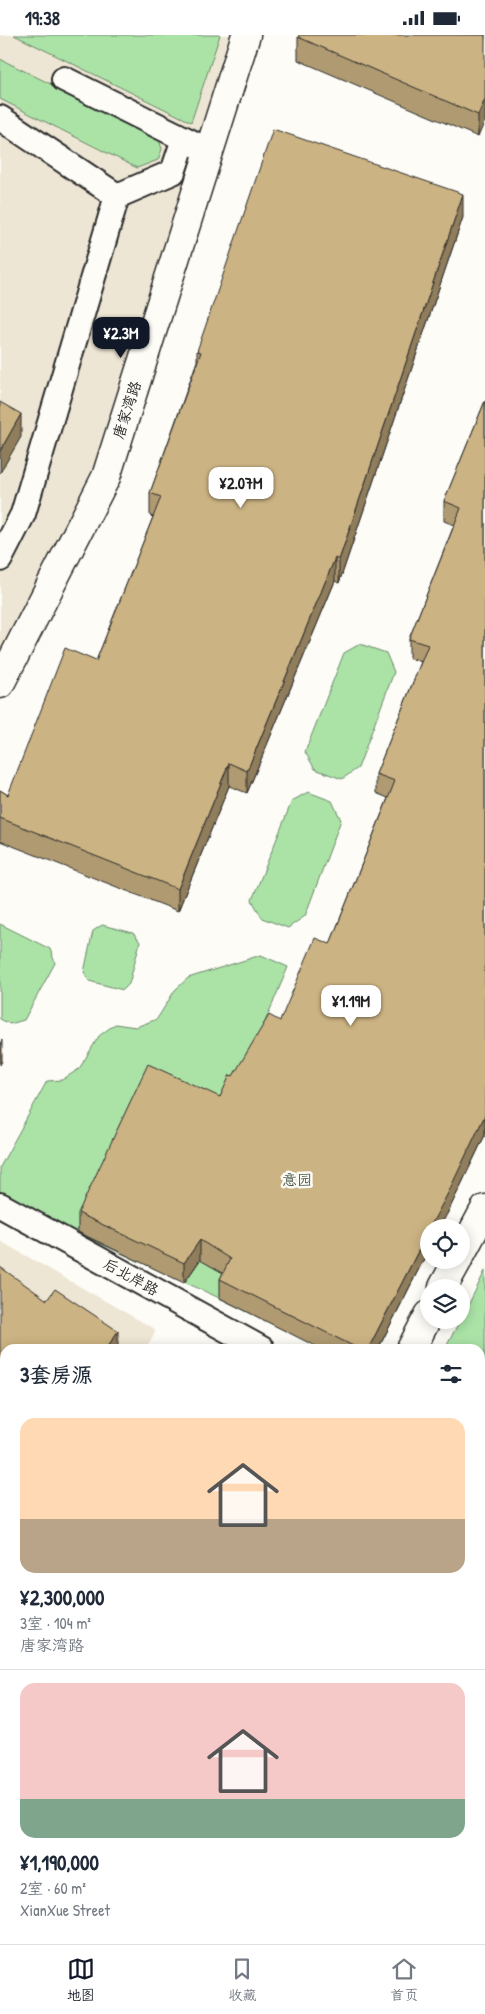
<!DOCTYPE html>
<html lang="zh">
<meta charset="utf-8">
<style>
body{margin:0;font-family:"Patrick Hand","LXGW WenKai TC",sans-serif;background:#f6f6f7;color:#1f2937;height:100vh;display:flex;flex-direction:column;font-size:19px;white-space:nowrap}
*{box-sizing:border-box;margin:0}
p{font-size:16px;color:#747a83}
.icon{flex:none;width:28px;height:28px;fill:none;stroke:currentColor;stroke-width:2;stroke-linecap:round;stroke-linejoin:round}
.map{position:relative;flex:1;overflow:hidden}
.sheet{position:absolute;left:0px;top:1309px;width:485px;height:601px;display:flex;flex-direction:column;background:#fff;border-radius:15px 15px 0 0;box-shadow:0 2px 12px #0003}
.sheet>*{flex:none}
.tools{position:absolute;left:420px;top:1184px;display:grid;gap:10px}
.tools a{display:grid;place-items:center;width:50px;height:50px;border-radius:50%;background:#fff;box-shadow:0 2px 12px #0003;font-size:25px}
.price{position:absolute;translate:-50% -42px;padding:0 11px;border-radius:10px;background:#fff;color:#222;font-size:16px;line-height:32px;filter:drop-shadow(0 1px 2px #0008)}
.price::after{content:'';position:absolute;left:50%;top:30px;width:15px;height:11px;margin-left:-8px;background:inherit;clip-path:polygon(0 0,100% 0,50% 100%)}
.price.on{background:#111827;color:#fff}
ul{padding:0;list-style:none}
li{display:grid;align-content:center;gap:10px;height:265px;padding:0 20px}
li+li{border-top:1px solid #e0e1e3}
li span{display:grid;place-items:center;height:155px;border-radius:15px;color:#555}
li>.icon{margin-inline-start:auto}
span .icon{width:90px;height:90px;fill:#fffc;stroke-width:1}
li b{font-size:21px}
h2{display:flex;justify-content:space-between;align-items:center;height:60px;padding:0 20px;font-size:21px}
.status{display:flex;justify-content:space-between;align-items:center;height:35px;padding:0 25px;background:#fff;direction:ltr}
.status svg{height:14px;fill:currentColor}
.tabs{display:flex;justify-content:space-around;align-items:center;height:70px;border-top:1px solid #e0e1e3;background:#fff;font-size:14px;color:#747a83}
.tabs a{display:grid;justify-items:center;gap:2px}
.tabs .on{color:#111827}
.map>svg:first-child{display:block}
.built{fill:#eee6d4}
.green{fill:#abe3a7;stroke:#6b8769}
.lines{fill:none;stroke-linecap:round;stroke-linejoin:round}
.lane-casing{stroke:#2b2b2b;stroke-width:28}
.street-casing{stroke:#2b2b2b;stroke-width:31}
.path{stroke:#2b2b2b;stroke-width:3;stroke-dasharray:4 4;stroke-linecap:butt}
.lane{stroke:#fdfcf7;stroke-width:24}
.street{stroke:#fdfcf7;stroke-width:28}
.wall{fill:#af9a71;stroke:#2b2b2b}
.shaded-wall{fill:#8f7d5c;stroke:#2b2b2b}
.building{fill:#ccb383;stroke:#2b2b2b}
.labels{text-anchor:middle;stroke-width:5;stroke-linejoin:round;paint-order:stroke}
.street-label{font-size:15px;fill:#2b2b2b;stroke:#fdfcf7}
.park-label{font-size:15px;fill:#4b594a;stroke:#fdfcf7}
</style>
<div class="status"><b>19:38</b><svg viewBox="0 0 49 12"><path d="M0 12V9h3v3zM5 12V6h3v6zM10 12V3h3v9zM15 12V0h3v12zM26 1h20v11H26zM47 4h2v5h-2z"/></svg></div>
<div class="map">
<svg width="485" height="1909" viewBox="0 0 485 1909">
<rect width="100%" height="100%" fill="#fdfcf7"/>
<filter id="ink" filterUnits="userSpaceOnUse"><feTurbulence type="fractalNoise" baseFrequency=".02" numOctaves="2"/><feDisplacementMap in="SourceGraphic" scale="10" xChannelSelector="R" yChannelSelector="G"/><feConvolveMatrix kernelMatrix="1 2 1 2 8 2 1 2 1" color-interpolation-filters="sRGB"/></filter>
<g filter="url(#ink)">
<!-- built -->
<g class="built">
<path d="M 0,0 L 246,0 L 106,442 L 0,649 Z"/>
<path d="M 0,1206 L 156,1295 L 146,1314 L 5,1314 L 5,1573 L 0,1583 Z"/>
<path d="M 480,1569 L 485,1572 L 485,1859 L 480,1856 Z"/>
</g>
<!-- green -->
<g class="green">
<path d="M 14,0 L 220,0 L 191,87 Z"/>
<path d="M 0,24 L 158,102 L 162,114 L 158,125 L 137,133 L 0,64 Z"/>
<path d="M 360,609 L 386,618 L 394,637 L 358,733 L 342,744 L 315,734 L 305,717 L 344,618 Z"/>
<path d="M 308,757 L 332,766 L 341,785 L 305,881 L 288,893 L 262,883 L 252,865 L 292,766 Z"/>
<path d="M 0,889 L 50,914 L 55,928 L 24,985 L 10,989 L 0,984 Z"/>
<path d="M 102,890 L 133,898 L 140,907 L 129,949 L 123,955 L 89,946 L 84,937 L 93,896 Z"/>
<path d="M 261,920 L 288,932 L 259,1001 L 470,1129 L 440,1192 L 429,1192 L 429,1214 L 378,1314 L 323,1314 L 215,1261 L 77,1198 L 0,1159 L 0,1132 L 47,1046 L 62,1045 L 79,1034 L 99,1001 L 115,989 L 136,992 L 157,984 L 175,955 L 188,943 Z"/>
<path d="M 485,1236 L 485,1547 L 480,1544 L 480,1314 L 445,1314 L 460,1285 L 461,1285 Z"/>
<path d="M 5,1674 L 5,1905 L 404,1905 L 409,1909 L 0,1909 L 0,1675 Z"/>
</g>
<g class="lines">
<defs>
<g id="lane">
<path d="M 64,44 L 209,116"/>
<path d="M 0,83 L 117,161 L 23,479 L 0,524"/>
<path d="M 117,161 L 173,137 L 184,104"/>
<path d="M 0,1170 L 262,1314"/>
<path d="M 480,1560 L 485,1563"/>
<path d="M 0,1628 L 5,1619"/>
<path d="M 280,1905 L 285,1909"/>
</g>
<g id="street">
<path d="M 0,649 L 106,442 L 246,0"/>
<path d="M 461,1219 L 485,1174"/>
<path d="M 443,1252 L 458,1225"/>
<path d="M 411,1314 L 429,1280"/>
<path d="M 0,1641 L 5,1640"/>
<path d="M 480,1898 L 485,1902"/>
</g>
</defs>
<!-- lane casing -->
<use href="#lane" class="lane-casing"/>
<!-- street casing -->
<use href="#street" class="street-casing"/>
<!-- path -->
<path class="path" d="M 0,1831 L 5,1835"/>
<!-- lane -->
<use href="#lane" class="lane"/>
<!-- street -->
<use href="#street" class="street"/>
</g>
<!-- wall -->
<g class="wall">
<path d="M 485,0 L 478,102 L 298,25 L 298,2 Z"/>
<path d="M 463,182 L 339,548 L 335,546 L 247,758 L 229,751 L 178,876 L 0,806 L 0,755 L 8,760 L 96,626 L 153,482 L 150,481 L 150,458 L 197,326 L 197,316 Z"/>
<path d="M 485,366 L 485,1100 L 447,1179 L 429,1192 L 429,1214 L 378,1314 L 321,1314 L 220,1263 L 220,1244 L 223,1238 L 200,1225 L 184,1248 L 78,1197 L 78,1178 L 220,1062 L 233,1041 L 280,986 L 330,909 L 388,763 L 376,758 L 376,739 L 421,627 L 409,623 L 409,604 L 454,490 L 444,486 L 444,466 Z"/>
<path d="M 480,1560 L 485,1584 L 485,1765 L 480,1761 Z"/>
</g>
<!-- shaded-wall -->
<g class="shaded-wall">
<path d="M 485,64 L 485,86 L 478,102 L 478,80 Z"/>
<path d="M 463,159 L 463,182 L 339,548 L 339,525 Z"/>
<path d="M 21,379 L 21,402 L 0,438 L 0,416 Z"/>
<path d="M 335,523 L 335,546 L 247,758 L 247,736 Z"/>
<path d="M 229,728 L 229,751 L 178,876 L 178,854 Z"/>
<path d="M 2,1005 L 2,1026 L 0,1030 L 0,1009 Z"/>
<path d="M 485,1080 L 485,1100 L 447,1179 L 440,1192 L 430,1192 Z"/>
<path d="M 429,1195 L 429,1214 L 378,1314 L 368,1314 Z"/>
<path d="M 200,1205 L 200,1225 L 184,1248 L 184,1228 Z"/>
<path d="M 118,1296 L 118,1314 L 106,1314 Z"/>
<path d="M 5,1495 L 5,1514 L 0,1522 L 0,1502 Z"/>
<path d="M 485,1565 L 485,1583 L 480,1590 L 480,1573 Z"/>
<path d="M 17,1905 L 28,1905 L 25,1909 L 14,1909 Z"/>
</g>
<!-- building -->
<g class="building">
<path d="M 299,0 L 485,0 L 485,64 L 478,80 L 298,2 Z"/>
<path d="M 273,94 L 463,159 L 339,525 L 335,523 L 247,736 L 229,728 L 178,854 L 0,783 L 0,755 L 8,760 L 65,613 L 96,626 L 161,462 L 150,458 L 201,317 L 197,316 Z"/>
<path d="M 485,366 L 485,1080 L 447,1160 L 430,1192 L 429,1192 L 429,1195 L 368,1314 L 359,1314 L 220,1244 L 230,1224 L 200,1205 L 184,1228 L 78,1178 L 148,1029 L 220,1062 L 230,1040 L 233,1041 L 269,980 L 280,986 L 315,903 L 330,909 L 395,746 L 376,739 L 428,610 L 409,604 L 461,473 L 444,466 Z"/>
<path d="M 0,367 L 21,379 L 0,416 Z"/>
<path d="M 0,1232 L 47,1265 L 55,1254 L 118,1296 L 106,1314 L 5,1314 L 5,1495 L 0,1502 Z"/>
<path d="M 480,1560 L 485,1564 L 485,1565 L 480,1573 Z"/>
<path d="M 480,1581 L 485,1584 L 485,1747 L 480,1744 Z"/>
<path d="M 0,1855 L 5,1859 L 5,1905 L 17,1905 L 14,1909 L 0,1909 Z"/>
</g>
</g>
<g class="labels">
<!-- street labels -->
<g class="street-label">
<text transform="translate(127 375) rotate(-72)" y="5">唐家湾路</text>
<text transform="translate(131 1242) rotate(29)" y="5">后北岸路</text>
</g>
<!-- park labels -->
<g class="park-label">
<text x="297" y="1150">意园</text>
</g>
</g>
</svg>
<div class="tools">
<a><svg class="icon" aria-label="locate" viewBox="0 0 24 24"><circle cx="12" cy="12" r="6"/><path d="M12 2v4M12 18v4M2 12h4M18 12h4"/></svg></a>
<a><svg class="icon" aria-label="layers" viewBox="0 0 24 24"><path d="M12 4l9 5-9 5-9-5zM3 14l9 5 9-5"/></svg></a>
</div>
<b class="price on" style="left:121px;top:324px">¥2.3M</b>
<b class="price" style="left:241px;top:474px">¥2.07M</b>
<b class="price" style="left:351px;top:992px">¥1.19M</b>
<section class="sheet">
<h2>3套房源<svg class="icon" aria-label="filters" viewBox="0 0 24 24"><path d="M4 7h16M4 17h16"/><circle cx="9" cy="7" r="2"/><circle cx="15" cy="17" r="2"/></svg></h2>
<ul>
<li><span style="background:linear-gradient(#ffd9b3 65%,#b9a48a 0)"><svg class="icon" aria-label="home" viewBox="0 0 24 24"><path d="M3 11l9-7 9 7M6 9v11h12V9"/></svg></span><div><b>¥2,300,000</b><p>3室 · 104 m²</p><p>唐家湾路</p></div></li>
<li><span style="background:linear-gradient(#f6c9c9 75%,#7fa58c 0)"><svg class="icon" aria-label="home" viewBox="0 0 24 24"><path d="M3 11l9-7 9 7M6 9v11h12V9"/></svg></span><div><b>¥1,190,000</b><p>2室 · 60 m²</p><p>XianXue Street</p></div></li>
</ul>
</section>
</div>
<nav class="tabs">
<a class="on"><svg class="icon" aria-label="map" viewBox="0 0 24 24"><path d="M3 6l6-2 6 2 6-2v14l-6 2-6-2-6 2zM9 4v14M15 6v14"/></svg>地图</a>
<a><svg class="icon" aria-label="saved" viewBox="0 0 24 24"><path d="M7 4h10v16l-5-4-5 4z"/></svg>收藏</a>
<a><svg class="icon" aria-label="home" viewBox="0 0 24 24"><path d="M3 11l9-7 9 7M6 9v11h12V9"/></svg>首页</a>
</nav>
